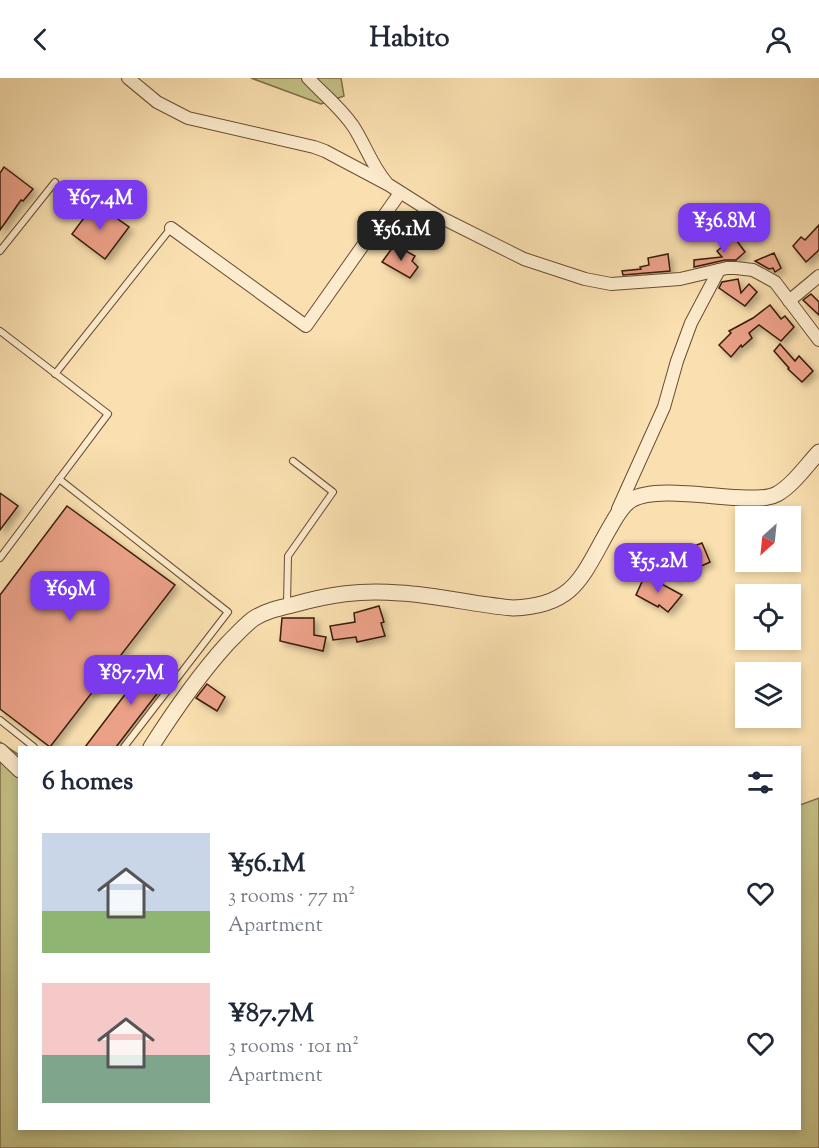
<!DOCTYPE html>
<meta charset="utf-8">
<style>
body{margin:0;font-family:"Sorts Mill Goudy",serif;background:#f2f2f3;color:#1f2937;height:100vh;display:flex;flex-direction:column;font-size:22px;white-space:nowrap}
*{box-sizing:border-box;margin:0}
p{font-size:20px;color:#747a83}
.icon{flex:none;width:33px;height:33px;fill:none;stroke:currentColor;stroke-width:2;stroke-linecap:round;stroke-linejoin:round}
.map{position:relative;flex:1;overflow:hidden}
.side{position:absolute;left:18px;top:668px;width:783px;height:384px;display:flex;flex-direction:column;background:#fff;border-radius:0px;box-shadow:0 3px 9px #0003}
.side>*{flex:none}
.needle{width:39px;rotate:207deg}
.controls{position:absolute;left:735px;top:428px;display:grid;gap:12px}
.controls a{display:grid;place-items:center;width:66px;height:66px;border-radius:0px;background:#fff;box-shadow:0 3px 9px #0003;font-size:30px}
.price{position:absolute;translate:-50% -51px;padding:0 14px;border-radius:12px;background:#7c3aed;color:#fff;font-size:20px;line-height:39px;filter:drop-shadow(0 2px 3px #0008)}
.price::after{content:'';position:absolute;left:50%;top:36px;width:18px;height:14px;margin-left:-9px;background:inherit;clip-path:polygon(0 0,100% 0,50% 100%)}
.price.on{background:#222;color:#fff}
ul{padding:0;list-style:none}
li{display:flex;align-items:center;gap:18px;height:150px;padding:0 24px}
li span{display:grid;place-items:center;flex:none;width:168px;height:120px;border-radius:0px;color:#555}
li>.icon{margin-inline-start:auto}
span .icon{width:72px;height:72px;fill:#fffc;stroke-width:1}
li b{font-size:26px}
h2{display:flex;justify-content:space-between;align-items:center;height:72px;padding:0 24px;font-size:26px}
header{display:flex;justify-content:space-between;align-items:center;height:78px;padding:0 24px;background:#fff;font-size:27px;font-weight:700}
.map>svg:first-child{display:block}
.green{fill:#c4c187;stroke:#7f6e48;stroke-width:1.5}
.building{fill:#eba188;stroke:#3a1b0a;stroke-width:1.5;filter:url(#shadow)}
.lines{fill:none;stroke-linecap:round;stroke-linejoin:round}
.service-casing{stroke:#6a4c34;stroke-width:8}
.minor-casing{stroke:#6a4c34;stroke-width:14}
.tertiary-casing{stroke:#6a4c34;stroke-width:17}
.service{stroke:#fcebcc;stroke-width:6}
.minor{stroke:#fcebcc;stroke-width:12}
.tertiary{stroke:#fcebcc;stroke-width:15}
</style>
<header><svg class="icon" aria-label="back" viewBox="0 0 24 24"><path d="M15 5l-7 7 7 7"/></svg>Habito<svg class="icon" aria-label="person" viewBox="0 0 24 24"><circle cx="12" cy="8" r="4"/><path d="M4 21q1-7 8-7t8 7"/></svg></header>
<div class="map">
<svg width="819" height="1070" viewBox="0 0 819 1070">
<defs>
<filter id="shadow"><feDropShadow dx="4" dy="4" stdDeviation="3" flood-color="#0004"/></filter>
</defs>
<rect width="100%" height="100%" fill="#fae0b0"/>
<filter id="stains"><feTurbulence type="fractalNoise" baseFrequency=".00333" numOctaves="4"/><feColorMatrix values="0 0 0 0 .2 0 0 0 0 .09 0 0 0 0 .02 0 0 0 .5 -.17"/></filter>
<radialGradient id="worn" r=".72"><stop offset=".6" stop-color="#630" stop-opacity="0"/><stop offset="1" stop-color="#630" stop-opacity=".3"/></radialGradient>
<!-- green -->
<g class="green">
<path d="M 251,0 L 341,0 L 344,18 L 321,26 Z"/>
<path d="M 0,664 L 19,677 L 20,1050 L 800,1050 L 800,727 L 819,720 L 819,1070 L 0,1070 Z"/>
</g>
<!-- building -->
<g class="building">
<path d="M 4,89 L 33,111 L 23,123 L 21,122 L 0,152 L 0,95 Z"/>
<path d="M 95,125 L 129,149 L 105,181 L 72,156 Z"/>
<path d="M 728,147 L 737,151 L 731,159 L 724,155 Z"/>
<path d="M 819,147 L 819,172 L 806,184 L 793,168 L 801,159 L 805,162 Z"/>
<path d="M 734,159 L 745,174 L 736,182 L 725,182 L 694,189 L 694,182 L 722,179 L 717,173 Z"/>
<path d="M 393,169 L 403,173 L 404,172 L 415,178 L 412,183 L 418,189 L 410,200 L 382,184 Z"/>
<path d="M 774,175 L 781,190 L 775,194 L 773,190 L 769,191 L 755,183 Z"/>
<path d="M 668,176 L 670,193 L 623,197 L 622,193 L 641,191 L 640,189 L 649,187 L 648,180 Z"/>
<path d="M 738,201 L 741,215 L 749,206 L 757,214 L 745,228 L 719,210 L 722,204 Z"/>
<path d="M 811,216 L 819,224 L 819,237 L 803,222 Z"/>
<path d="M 770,227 L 781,241 L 785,238 L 794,249 L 781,263 L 759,247 L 749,255 L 752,260 L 742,269 L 741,267 L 731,279 L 719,267 L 731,255 L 729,253 L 753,240 Z"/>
<path d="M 780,266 L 795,283 L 799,278 L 813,293 L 802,304 L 788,291 L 789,290 L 774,273 Z"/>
<path d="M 0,415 L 18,428 L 0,452 Z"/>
<path d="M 67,428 L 175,507 L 50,669 L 0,631 L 0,517 Z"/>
<path d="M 702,465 L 710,484 L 675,500 L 666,479 Z"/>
<path d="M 645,497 L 682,517 L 668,534 L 659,527 L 658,529 L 636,517 Z"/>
<path d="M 379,528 L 384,544 L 381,545 L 385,558 L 357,564 L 356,559 L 333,562 L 330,548 L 355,544 L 354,535 Z"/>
<path d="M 282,540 L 314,540 L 314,557 L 326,559 L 323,573 L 280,563 Z"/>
<path d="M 152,581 L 173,595 L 116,669 L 85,669 Z"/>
<path d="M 207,606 L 225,619 L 217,633 L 196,620 Z"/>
</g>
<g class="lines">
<defs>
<g id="service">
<path d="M 0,173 L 55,104"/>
<path d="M 0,253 L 108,336 L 0,480"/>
<path d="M 55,296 L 171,150"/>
<path d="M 59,401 L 228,534 L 124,669"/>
<path d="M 287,526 L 288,478 L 333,414 L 293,383"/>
<path d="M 0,642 L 34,669"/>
</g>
<g id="minor">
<path d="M 128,0 L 157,24 L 188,40 L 314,69 L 325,73 L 389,107 L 438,138 L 524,181 L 585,201 L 611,206 L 680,201 L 727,190 L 736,190 L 753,192 L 775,204 L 819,262"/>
<path d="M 308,0 C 323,16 340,29 353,48 C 365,66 372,88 386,104"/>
<path d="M 171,150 L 306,248 L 400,115"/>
<path d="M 789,223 L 819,198"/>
<path d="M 618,431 L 664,329 L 677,283 L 691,245 L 719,192"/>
</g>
<g id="tertiary">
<path d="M 151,669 C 174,633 198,598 227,566 C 235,558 244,548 253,541 C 265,533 279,530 292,527 C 331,516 359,512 400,515 C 438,517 475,527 513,530 C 575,528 582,498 609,451 C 615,441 621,428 631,422 C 656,407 719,421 750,420 C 759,420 768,421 777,416 C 793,407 806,388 819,374"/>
<path d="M 0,673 L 20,692"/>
</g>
</defs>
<!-- service casing -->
<use href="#service" class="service-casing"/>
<!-- minor casing -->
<use href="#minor" class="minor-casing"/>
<!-- tertiary casing -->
<use href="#tertiary" class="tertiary-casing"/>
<!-- service -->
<use href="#service" class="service"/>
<!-- minor -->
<use href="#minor" class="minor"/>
<!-- tertiary -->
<use href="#tertiary" class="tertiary"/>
</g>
<rect width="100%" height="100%" filter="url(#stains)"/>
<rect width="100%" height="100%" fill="url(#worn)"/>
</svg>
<div class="controls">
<a><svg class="needle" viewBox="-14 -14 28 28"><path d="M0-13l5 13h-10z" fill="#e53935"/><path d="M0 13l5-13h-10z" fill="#747a83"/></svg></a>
<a><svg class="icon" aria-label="locate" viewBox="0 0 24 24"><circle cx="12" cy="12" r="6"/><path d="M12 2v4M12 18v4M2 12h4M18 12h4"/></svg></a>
<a><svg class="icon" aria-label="layers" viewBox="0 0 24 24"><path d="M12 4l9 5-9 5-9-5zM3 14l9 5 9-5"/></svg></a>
</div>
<b class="price" style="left:100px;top:153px">¥67.4M</b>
<b class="price" style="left:724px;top:176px">¥36.8M</b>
<b class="price on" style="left:401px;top:184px">¥56.1M</b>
<b class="price" style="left:658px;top:516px">¥55.2M</b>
<b class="price" style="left:70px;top:544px">¥69M</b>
<b class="price" style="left:131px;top:628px">¥87.7M</b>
<section class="side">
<h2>6 homes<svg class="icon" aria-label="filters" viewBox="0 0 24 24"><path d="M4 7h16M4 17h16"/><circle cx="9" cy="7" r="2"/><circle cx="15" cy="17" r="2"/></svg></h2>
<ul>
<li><span style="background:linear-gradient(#c9d6e8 65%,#8fb573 0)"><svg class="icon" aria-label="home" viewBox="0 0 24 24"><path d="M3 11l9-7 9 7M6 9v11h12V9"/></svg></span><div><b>¥56.1M</b><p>3 rooms · 77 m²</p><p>Apartment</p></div><svg class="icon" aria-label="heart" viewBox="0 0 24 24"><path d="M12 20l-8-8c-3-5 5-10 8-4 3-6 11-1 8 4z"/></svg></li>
<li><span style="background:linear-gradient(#f6c9c9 60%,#7fa58c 0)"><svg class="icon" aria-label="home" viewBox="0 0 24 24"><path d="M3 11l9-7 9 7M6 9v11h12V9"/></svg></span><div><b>¥87.7M</b><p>3 rooms · 101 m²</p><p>Apartment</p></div><svg class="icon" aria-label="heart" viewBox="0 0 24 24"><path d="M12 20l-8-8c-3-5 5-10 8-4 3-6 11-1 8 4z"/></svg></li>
</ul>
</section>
</div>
